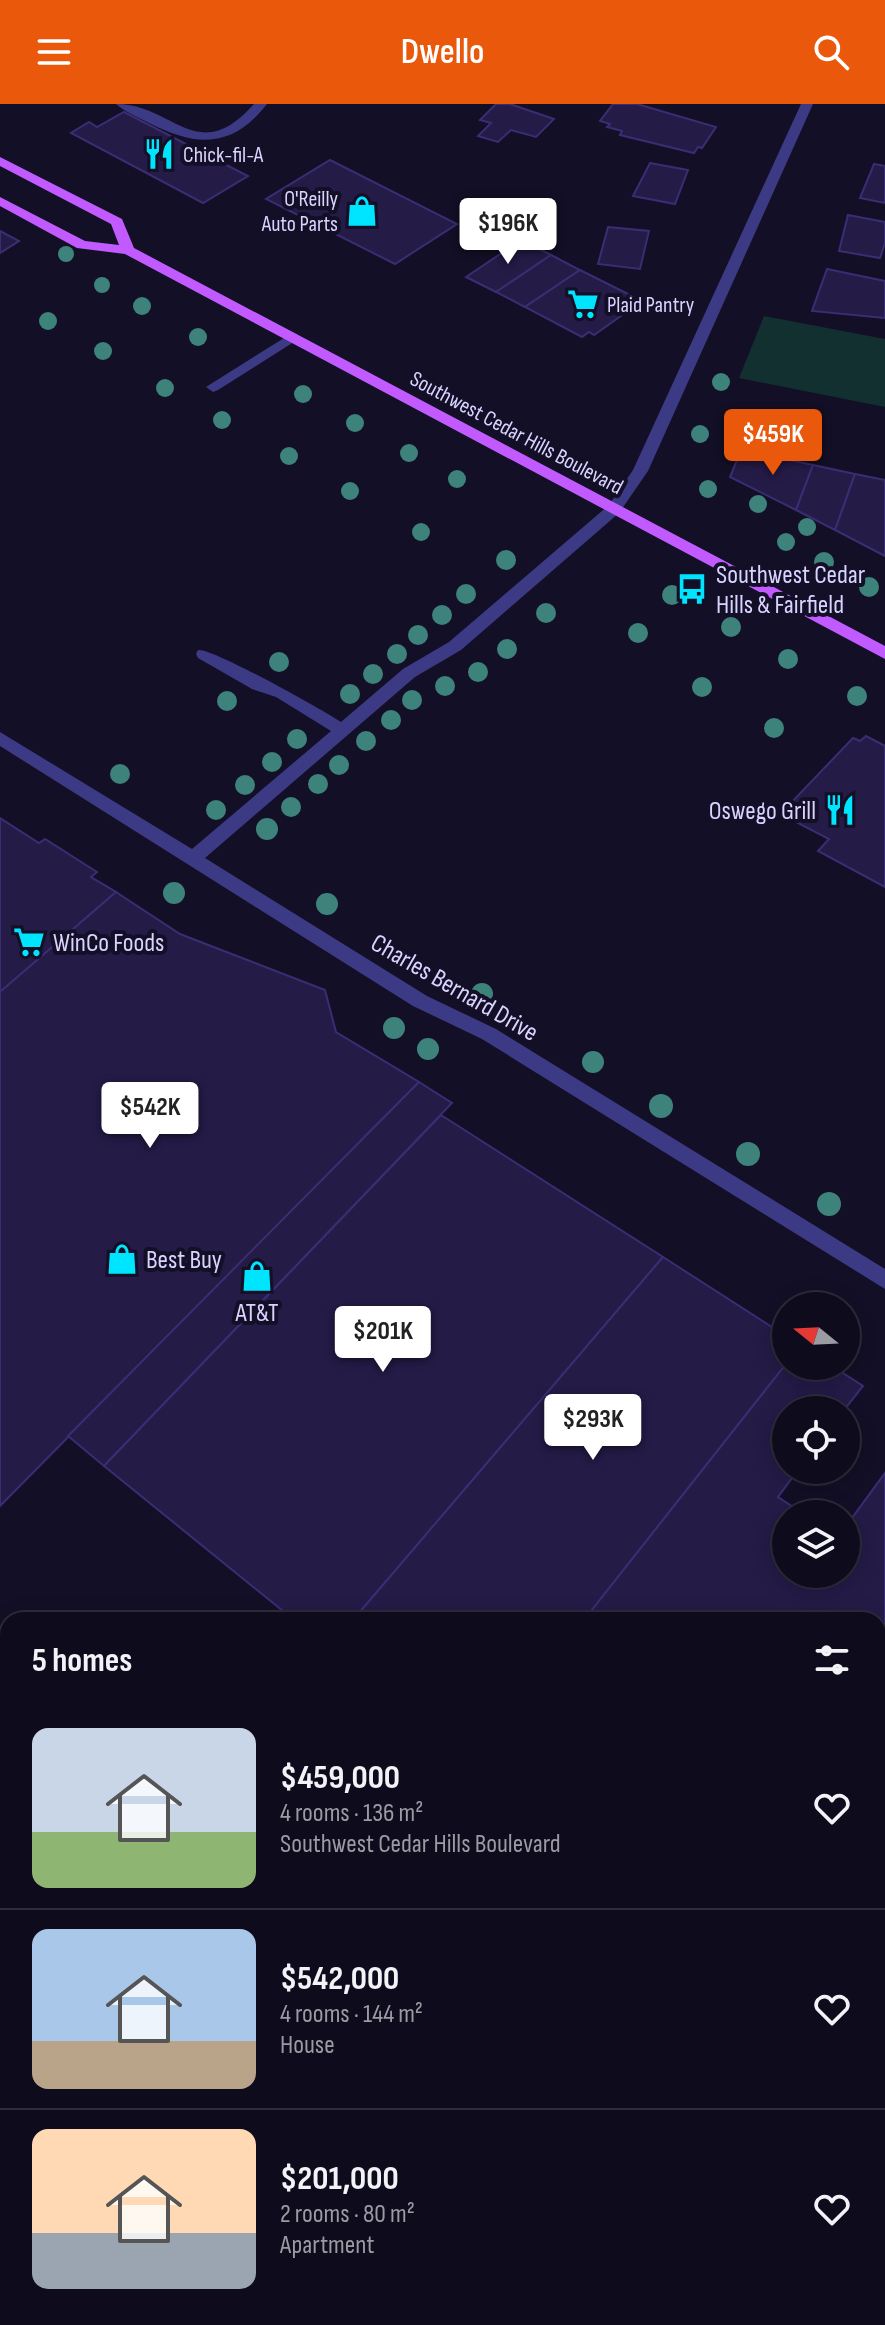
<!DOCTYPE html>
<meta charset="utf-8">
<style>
body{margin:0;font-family:"Sofia Sans Condensed",sans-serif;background:#1c1929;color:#f1f3f6;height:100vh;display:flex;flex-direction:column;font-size:30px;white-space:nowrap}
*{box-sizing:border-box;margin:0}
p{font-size:26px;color:#9b9ba3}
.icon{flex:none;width:44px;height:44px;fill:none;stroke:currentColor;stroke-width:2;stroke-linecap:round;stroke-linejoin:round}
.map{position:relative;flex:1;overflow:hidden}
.sheet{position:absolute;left:0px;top:1508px;width:886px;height:714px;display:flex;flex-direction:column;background:#0e0b1c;border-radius:24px 24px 0 0;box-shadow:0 4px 20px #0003,0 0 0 2px #2e2b3b}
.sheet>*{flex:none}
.needle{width:52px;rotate:288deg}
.controls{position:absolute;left:772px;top:1188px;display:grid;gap:16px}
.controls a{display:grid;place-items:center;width:88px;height:88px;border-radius:50%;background:#0e0b1c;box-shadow:0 4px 20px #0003,0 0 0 2px #2e2b3b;font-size:40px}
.price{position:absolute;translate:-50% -68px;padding:0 18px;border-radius:8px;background:#fff;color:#222;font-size:26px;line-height:52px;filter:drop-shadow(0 2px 4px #0008)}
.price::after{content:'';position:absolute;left:50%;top:48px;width:24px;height:18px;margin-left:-12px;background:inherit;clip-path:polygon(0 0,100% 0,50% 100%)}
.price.on{background:#ea580c;color:#fff}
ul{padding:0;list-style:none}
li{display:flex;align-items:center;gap:24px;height:200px;padding:0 32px}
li+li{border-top:2px solid #2e2b3b}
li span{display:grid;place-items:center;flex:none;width:224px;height:160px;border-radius:16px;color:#555}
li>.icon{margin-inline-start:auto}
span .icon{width:96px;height:96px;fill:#fffc;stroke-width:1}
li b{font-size:34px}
h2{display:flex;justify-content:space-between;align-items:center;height:96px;padding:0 32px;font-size:34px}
header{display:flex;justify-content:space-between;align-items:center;height:104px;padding:0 32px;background:#ea580c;color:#fff;font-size:36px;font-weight:600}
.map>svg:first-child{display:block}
.green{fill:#12302f}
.building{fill:#241b47;stroke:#3b2d73;stroke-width:2}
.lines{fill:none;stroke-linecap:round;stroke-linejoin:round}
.minor{fill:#3d3a85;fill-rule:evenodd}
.major{fill:#c25bff;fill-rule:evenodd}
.tree{fill:#3d827b}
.labels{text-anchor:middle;stroke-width:8;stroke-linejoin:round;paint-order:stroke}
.far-poi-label{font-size:22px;fill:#d9d4ff;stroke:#130f26;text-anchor:start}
.far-street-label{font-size:22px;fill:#d9d4ff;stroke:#130f26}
.poi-label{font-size:26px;fill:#d9d4ff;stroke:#130f26;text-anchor:start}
.street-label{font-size:26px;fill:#d9d4ff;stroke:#130f26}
</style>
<header><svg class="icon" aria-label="menu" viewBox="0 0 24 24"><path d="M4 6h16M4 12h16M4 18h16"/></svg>Dwello<svg class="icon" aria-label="search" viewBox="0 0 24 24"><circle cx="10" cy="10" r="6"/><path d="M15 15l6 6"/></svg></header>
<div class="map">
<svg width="885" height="2221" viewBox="0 0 885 2221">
<rect width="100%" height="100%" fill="#130f26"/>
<!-- green -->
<path class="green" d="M 764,212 L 885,235 L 885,303 L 739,274 Z"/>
<!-- building -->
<g class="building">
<path d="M 496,0 L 510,0 L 554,15 L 536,33 L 511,26 L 498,38 L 478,32 L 491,19 L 480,16 Z"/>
<path d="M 613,0 L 637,0 L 716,23 L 702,44 L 698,43 L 694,49 L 620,31 L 622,27 L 607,23 L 610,20 L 600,17 Z"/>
<path d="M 124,8 L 248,72 L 203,99 L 71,29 L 89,18 L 97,23 Z"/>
<path d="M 330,56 L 457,120 L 395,160 L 266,95 Z"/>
<path d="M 650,59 L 688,66 L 675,100 L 633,92 Z"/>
<path d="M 874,60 L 885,62 L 885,99 L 860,94 Z"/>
<path d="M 848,111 L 885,118 L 885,139 L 880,154 L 839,147 Z"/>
<path d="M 608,123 L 649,127 L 640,165 L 598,160 Z"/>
<path d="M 0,127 L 19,137 L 0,149 Z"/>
<path d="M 521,136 L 551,151 L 496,188 L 466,173 Z"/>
<path d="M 551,151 L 580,166 L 525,203 L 496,188 Z"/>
<path d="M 827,165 L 885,177 L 885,214 L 812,207 Z"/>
<path d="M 580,166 L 642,197 L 594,231 L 589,228 L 582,233 L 525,203 Z"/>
<path d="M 741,346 L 813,361 L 796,406 L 730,373 Z"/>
<path d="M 813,361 L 855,370 L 835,426 L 796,406 Z"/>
<path d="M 855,370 L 885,376 L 885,452 L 835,426 Z"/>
<path d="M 866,632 L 885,642 L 885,783 L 818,747 L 829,735 L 796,718 L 803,710 L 788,702 L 853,634 L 860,637 Z"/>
<path d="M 0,714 L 39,739 L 45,735 L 97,768 L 91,773 L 116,788 L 0,888 Z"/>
<path d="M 116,788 L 180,830 L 325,886 L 336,928 L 419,978 L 0,1402 L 0,888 Z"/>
<path d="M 419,978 L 452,999 L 104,1362 L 68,1332 Z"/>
<path d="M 441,1011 L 663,1153 L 353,1516 L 294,1516 L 104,1362 Z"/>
<path d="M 663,1153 L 786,1232 L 786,1260 L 584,1516 L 353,1516 Z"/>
<path d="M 786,1260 L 832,1262 L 863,1282 L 844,1306 L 786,1306 L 786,1366 L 798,1366 L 778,1393 L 804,1410 L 786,1410 L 786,1470 L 846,1470 L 846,1422 L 885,1369 L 885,2221 L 740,2221 L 731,2214 L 878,2214 L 878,1516 L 584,1516 Z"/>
<rect x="0" y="1930" width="8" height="187"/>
</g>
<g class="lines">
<!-- minor -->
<g class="minor">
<path d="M 116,0 C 174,0 197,64 254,0 L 267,0 C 232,45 197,43 149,19 C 138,13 125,8 116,0 Z"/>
<path d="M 801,0 L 813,0 L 648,367 L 619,409 L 461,546 L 415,573 L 205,754 L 427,892 L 496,925 L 885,1165 L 885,1185 L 482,935 L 413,902 L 0,642 L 0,628 L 192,745 L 331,627 L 276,593 L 252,585 L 198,554 L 196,550 L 198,546 C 211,543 323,606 341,618 L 403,565 L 449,538 L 609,401 L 633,366 Z"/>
<path d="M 292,229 L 297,230 L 297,236 L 218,286 L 213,288 L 206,283 Z"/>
<path d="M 0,1761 L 8,1764 L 8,1793 L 0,1790 Z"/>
<path d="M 483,2214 L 514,2214 L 517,2221 L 486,2221 Z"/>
</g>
<!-- major -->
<path class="major" d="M 0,53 L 122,115 L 134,144 L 885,542 L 885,555 L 125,150 L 77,144 L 0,102 L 0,93 L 85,137 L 119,141 L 111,120 L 0,62 Z"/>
</g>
<!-- trees -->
<g class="tree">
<circle cx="66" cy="150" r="8"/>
<circle cx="102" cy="181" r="8"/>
<circle cx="142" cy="202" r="9"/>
<circle cx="48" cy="217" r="9"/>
<circle cx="198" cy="233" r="9"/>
<circle cx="103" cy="247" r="9"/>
<circle cx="721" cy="278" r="9"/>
<circle cx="165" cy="284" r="9"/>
<circle cx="303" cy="290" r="9"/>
<circle cx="222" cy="316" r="9"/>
<circle cx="355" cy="319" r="9"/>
<circle cx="700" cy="330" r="9"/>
<circle cx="409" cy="349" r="9"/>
<circle cx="289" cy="352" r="9"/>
<circle cx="457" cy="375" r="9"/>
<circle cx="708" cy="385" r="9"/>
<circle cx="350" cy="387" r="9"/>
<circle cx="758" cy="400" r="9"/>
<circle cx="807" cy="423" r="9"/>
<circle cx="421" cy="428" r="9"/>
<circle cx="786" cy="438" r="9"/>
<circle cx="506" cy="456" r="10"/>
<circle cx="824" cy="458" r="10"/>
<circle cx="869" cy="483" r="10"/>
<circle cx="466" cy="490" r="10"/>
<circle cx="672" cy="491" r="10"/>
<circle cx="546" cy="509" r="10"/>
<circle cx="442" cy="511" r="10"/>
<circle cx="731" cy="523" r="10"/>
<circle cx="638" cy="529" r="10"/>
<circle cx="418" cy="531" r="10"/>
<circle cx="507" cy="545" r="10"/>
<circle cx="397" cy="550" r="10"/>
<circle cx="788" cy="555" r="10"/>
<circle cx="279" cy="558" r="10"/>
<circle cx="478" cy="568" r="10"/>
<circle cx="373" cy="570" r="10"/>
<circle cx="445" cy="582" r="10"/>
<circle cx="702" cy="583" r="10"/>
<circle cx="350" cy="590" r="10"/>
<circle cx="857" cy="592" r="10"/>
<circle cx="412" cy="596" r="10"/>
<circle cx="227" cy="597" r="10"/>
<circle cx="391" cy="616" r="10"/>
<circle cx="774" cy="624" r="10"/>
<circle cx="297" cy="635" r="10"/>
<circle cx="366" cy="637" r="10"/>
<circle cx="272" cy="658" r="10"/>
<circle cx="339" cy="661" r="10"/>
<circle cx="120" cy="670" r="10"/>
<circle cx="318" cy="680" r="10"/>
<circle cx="245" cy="681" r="10"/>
<circle cx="291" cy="703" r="10"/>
<circle cx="216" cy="706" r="10"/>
<circle cx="267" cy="725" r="11"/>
<circle cx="174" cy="789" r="11"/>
<circle cx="327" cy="800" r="11"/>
<circle cx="482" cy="890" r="11"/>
<circle cx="394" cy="924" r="11"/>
<circle cx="428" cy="945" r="11"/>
<circle cx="593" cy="958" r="11"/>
<circle cx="661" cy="1002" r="12"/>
<circle cx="748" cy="1050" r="12"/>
<circle cx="829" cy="1100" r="12"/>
</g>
<!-- icons -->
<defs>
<symbol id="restaurant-bare" viewBox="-9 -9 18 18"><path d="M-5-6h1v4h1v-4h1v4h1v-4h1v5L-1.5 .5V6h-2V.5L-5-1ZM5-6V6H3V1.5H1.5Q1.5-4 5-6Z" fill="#00e5ff" stroke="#130f26" stroke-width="2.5" paint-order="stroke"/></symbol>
<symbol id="shop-bare" viewBox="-9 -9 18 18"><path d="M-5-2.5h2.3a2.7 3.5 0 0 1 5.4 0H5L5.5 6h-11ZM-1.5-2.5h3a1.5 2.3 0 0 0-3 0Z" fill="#00e5ff" stroke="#130f26" stroke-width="2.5" paint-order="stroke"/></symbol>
<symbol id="supermarket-bare" viewBox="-9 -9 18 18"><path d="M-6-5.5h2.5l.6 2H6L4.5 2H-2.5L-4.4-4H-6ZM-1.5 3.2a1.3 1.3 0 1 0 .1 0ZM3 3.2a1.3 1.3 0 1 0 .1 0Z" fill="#00e5ff" stroke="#130f26" stroke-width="2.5" paint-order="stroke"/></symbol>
<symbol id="bus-bare" viewBox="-9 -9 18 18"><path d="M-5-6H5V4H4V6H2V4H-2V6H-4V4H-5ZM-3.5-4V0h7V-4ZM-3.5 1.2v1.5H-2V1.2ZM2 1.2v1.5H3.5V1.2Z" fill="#00e5ff" stroke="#130f26" stroke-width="2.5" paint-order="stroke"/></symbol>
</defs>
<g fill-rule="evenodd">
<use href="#restaurant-bare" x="137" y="28" width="44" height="44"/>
<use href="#shop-bare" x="340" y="85" width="44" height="44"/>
<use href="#supermarket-bare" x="561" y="178" width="44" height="44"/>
<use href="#bus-bare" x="670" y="463" width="44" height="44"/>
<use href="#restaurant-bare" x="818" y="684" width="44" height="44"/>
<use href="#supermarket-bare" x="7" y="816" width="44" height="44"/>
<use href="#shop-bare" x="100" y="1133" width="44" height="44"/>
<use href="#shop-bare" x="235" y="1150" width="44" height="44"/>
</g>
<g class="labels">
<!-- far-poi labels -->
<g class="far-poi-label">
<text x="183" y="58">Chick-fil-A</text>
<text x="338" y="102" text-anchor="end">O'Reilly<tspan x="338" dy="25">Auto Parts</tspan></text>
<text x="607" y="208">Plaid Pantry</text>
</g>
<!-- far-street labels -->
<g class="far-street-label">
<text transform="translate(517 328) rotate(28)" y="8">Southwest Cedar Hills Boulevard</text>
</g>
<!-- poi labels -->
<g class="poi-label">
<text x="716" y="479">Southwest Cedar<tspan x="716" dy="30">Hills &amp; Fairfield</tspan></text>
<text x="816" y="715" text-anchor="end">Oswego Grill</text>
<text x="53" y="847">WinCo Foods</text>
<text x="146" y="1164">Best Buy</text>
<text x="257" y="1217" text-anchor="middle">AT&amp;T</text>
</g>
<!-- street labels -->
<g class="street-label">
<text transform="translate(455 883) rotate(30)" y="9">Charles Bernard Drive</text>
</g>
</g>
</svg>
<div class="controls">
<a><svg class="needle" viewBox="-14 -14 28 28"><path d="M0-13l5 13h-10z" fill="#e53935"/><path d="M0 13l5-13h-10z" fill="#9b9ba3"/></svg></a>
<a><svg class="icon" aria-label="locate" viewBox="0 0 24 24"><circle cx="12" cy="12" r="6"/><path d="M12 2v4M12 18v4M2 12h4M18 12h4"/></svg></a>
<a><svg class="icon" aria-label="layers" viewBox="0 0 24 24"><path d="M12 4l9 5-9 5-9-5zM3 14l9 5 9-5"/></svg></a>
</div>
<b class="price" style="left:508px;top:162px">$196K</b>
<b class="price on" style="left:773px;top:373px">$459K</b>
<b class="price" style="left:150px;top:1046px">$542K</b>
<b class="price" style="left:383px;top:1270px">$201K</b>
<b class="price" style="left:593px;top:1358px">$293K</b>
<section class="sheet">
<h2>5 homes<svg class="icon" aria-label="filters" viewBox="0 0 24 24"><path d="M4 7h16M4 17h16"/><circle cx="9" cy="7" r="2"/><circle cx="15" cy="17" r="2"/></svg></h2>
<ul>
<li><span style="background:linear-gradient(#c9d6e8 65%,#8fb573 0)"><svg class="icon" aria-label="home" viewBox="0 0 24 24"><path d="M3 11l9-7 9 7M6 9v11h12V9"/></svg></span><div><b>$459,000</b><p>4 rooms · 136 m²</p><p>Southwest Cedar Hills Boulevard</p></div><svg class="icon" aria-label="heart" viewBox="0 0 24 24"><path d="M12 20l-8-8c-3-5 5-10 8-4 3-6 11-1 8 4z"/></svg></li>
<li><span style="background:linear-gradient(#a9c7e8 70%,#b9a48a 0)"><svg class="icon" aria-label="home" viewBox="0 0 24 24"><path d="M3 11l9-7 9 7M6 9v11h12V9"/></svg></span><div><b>$542,000</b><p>4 rooms · 144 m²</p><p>House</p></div><svg class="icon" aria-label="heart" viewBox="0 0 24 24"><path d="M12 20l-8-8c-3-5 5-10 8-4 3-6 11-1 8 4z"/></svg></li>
<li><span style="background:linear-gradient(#ffd9b3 65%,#9aa5b1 0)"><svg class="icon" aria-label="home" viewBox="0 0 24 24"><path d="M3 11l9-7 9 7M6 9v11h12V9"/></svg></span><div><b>$201,000</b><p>2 rooms · 80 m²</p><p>Apartment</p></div><svg class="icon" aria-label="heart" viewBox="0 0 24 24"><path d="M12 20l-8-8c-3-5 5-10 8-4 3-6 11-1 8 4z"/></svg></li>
</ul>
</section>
</div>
